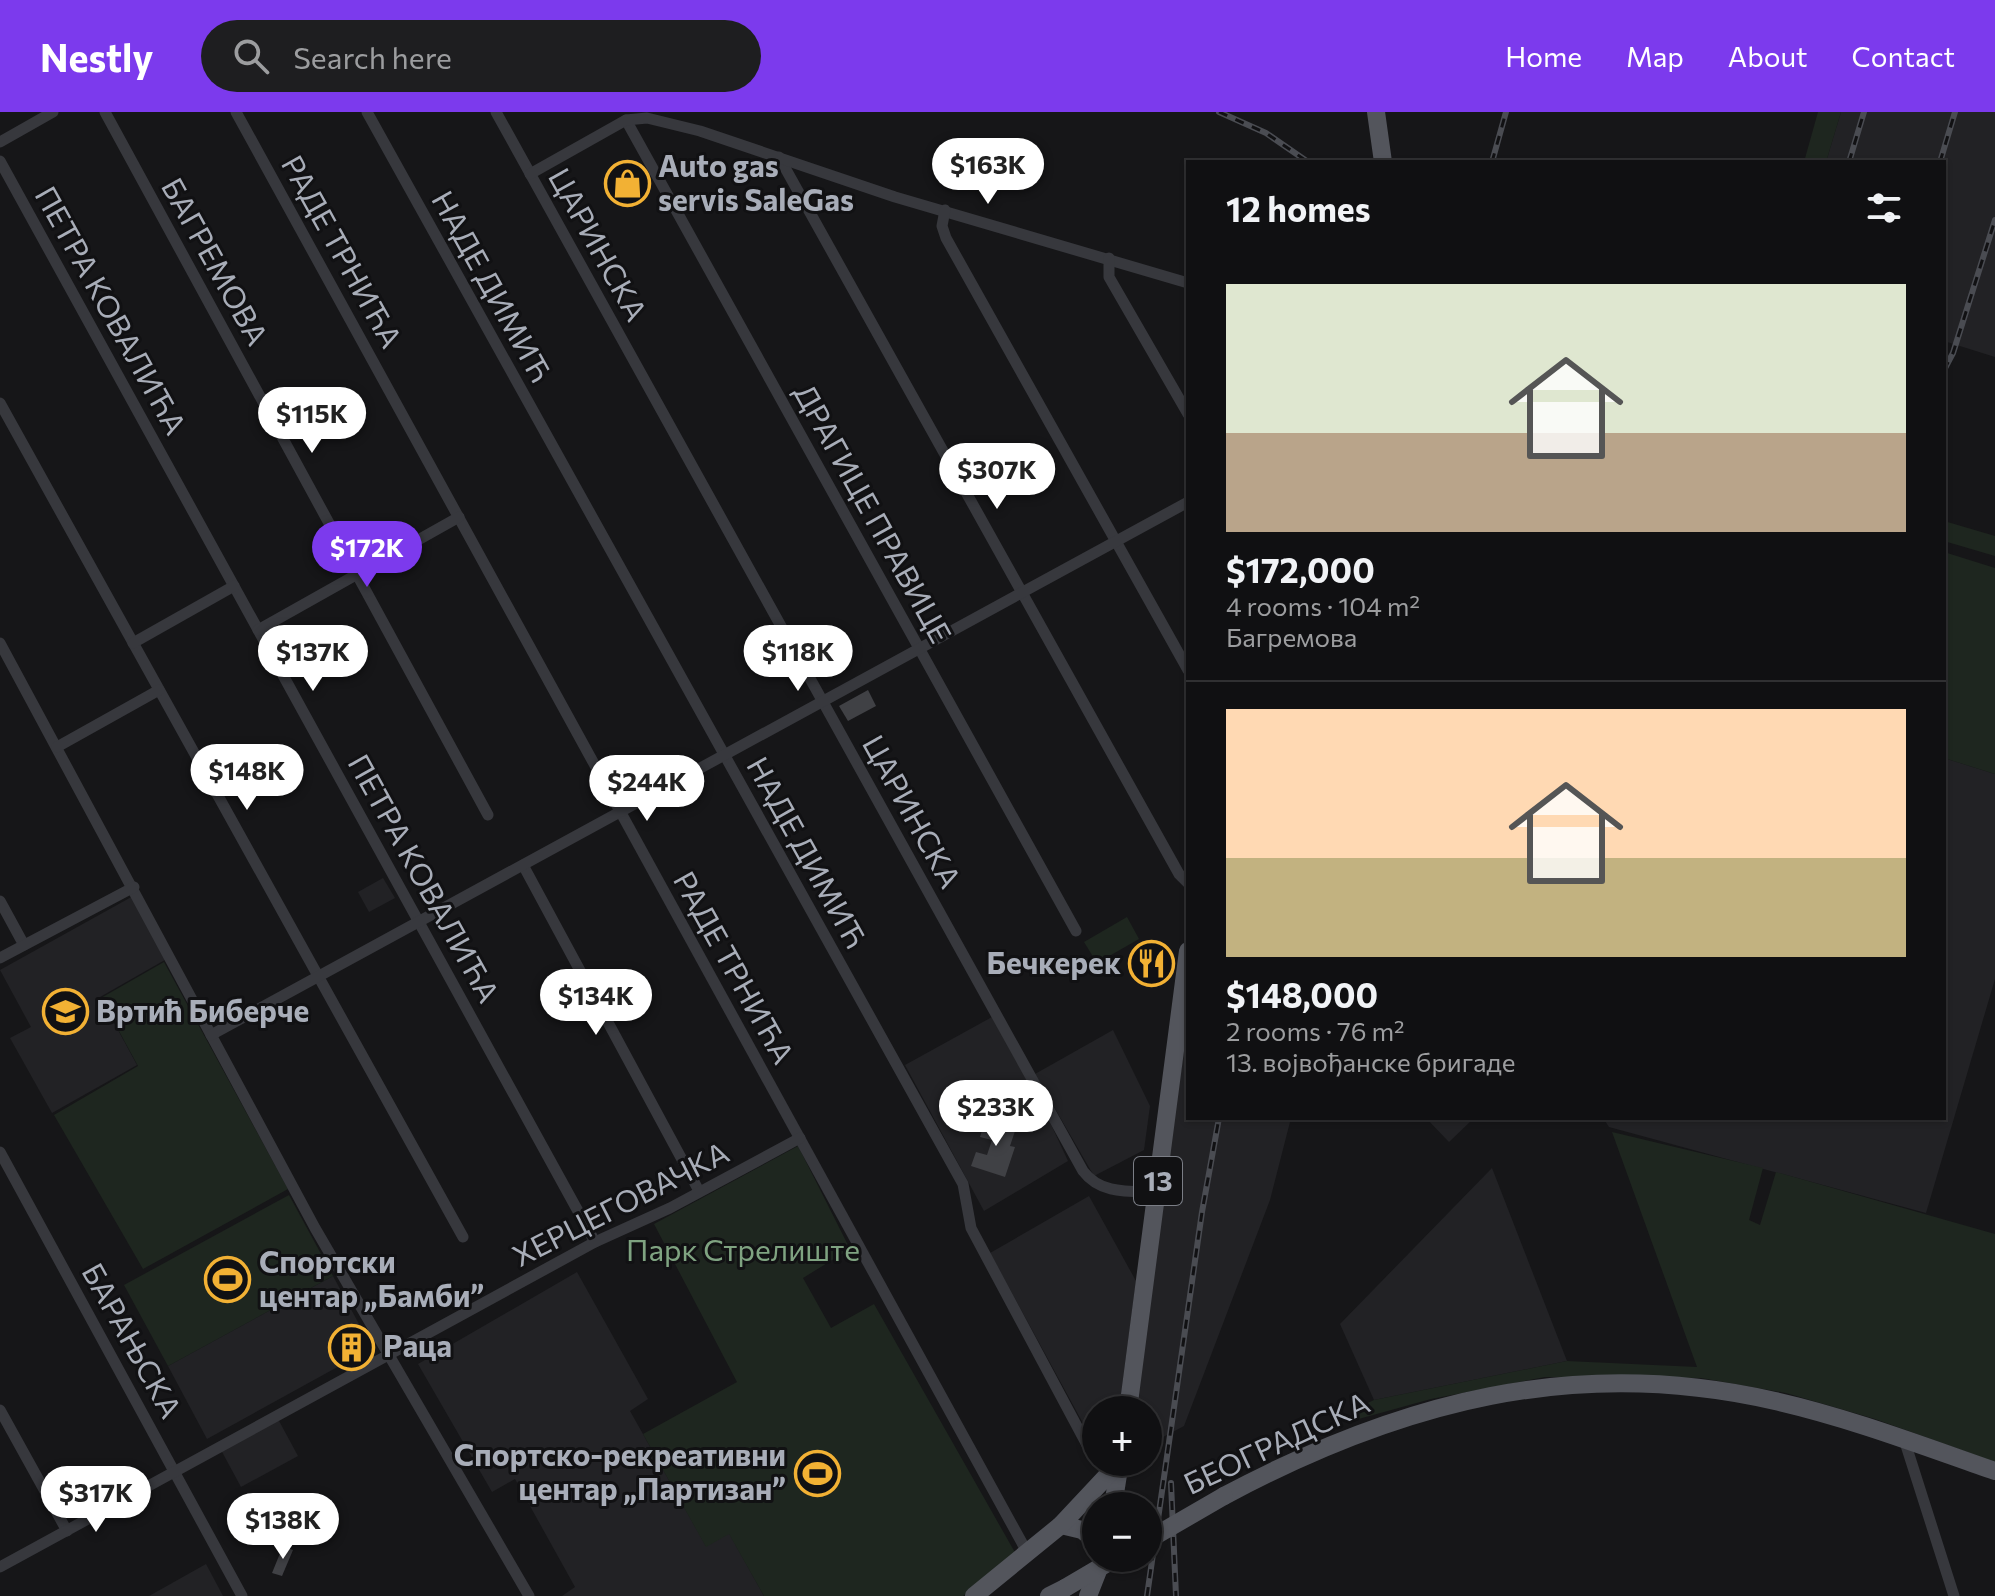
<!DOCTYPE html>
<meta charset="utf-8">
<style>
body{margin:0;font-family:Commissioner,sans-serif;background:#1e1e20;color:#f1f3f6;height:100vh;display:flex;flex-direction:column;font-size:30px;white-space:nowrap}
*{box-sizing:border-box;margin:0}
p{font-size:26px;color:#9c9d9f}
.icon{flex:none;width:44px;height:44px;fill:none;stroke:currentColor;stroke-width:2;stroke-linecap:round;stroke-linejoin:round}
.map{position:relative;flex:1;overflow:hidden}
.sheet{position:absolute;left:1186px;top:48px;width:760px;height:960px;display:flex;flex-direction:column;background:#101012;border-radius:0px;box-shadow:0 2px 6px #0004,0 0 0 2px #303032}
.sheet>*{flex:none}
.controls{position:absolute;left:1082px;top:1284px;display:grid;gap:16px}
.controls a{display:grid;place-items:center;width:80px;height:80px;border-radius:50%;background:#101012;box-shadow:0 2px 6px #0004,0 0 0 2px #303032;font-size:40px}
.price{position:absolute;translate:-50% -68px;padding:0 18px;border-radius:28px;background:#fff;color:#222;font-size:26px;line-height:52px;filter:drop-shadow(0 2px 4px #0008)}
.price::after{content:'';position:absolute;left:50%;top:48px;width:24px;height:18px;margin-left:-12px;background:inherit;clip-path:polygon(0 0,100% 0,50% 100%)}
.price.active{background:#7c3aed;color:#fff}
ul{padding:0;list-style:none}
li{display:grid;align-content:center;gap:16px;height:424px;padding:0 40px}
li+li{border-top:2px solid #303032}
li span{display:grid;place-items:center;height:248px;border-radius:0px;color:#555}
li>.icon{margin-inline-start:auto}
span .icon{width:144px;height:144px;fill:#fffc;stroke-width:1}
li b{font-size:34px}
h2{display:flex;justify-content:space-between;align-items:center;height:96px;padding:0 40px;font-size:34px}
header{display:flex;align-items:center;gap:48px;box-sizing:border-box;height:112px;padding:0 40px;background:#7c3aed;color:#fff}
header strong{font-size:38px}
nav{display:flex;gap:44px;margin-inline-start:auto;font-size:28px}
.search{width:560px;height:72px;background:#1e1e20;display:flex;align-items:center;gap:20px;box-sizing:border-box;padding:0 28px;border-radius:44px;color:#9c9d9f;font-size:30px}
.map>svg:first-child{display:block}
.built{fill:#222225}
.green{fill:#1e261f}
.building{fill:#404145}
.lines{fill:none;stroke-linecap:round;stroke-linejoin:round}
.minor{stroke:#37383d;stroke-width:11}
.primary{stroke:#53555c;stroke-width:18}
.rail-casing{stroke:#4a4c52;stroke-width:6}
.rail{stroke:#111113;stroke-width:3;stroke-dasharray:9;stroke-linecap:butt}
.primary-bridge{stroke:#53555c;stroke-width:18}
.labels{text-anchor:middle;stroke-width:6;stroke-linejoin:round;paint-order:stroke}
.shield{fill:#111113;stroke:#7b7e86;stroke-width:2}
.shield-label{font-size:28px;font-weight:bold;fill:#a8adb8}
.poi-label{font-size:30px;font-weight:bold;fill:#a8adb8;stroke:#111113;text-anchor:start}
.street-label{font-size:30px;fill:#a8adb8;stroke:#111113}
.park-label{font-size:30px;fill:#7fa381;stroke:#111113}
</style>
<header>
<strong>Nestly</strong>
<div class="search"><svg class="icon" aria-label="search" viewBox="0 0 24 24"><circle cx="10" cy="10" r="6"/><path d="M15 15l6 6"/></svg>Search here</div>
<nav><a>Home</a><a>Map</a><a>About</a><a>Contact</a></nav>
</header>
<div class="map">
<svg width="1995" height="1484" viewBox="0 0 1995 1484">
<rect width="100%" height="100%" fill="#161618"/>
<!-- built -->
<g class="built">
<path d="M 1841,0 L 1995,0 L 1995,245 L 1944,229 L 1944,50 L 1826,50 Z"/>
<path d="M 1944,646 L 1995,662 L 1995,867 L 1926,1101 L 1609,1015 L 1603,1006 L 1944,1006 Z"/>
<path d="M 383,766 L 395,786 L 369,800 L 358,780 Z"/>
<path d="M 135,783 L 170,845 L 100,885 L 137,953 L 52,1001 L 10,926 L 31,915 L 0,858 Z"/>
<path d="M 992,905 L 1048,1006 L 1068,1049 L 984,1099 L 905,953 Z"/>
<path d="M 1188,906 L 1188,1006 L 1291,1006 L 1270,1088 L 1184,1314 L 1148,1333 L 1148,1298 L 1135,1298 Z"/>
<path d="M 1113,918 L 1150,994 L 1144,1038 L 1094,1064 L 1035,962 Z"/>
<path d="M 1426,1006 L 1474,1006 L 1449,1030 Z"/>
<path d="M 1492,1056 L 1567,1249 L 1374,1288 L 1340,1212 Z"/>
<path d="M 1089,1084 L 1136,1169 L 1119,1298 L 1096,1298 L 1096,1335 L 990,1141 Z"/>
<path d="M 577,1160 L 648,1287 L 630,1299 L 706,1434 L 729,1421 L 764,1484 L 562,1484 L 575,1475 L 515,1367 L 492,1380 L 418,1252 Z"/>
<path d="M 333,1164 L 372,1236 L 207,1327 L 168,1254 Z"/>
<path d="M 278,1307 L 298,1344 L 241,1375 L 221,1338 Z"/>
<path d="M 206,1452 L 223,1484 L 149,1484 Z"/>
</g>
<!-- green -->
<g class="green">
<path d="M 1818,0 L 1841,0 L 1826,50 L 1804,50 Z"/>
<path d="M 1944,409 L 1995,424 L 1995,444 L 1944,429 Z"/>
<path d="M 1944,440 L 1995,456 L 1995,662 L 1944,646 Z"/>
<path d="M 1127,805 L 1139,827 L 1097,851 L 1084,830 Z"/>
<path d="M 164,850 L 288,1077 L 143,1157 L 54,1003 L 138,954 L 101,886 Z"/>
<path d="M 1612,1020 L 1763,1056 L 1749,1108 L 1760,1113 L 1776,1060 L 1995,1122 L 1995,1350 L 1875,1307 L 1786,1281 L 1701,1266 L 1545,1265 L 1431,1287 L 1355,1308 L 1353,1298 L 1374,1288 L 1567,1249 L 1697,1255 Z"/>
<path d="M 798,1034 L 850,1137 L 803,1166 L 831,1216 L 874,1192 L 1017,1444 L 963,1484 L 764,1484 L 729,1422 L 706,1435 L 643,1322 L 737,1270 L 654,1112 Z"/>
<path d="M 289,1083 L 333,1164 L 168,1254 L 124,1173 Z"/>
</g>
<!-- building -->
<g class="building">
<path d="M 868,578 L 876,594 L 848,609 L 839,594 Z"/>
<path d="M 986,1006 L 1016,1016 L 1010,1034 L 1015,1035 L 1005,1065 L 971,1054 L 976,1040 L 987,1043 L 992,1028 L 980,1025 Z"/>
<path d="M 362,1217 L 372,1236 L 342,1253 L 331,1234 Z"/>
<path d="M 283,1434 L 293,1438 L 282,1464 L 272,1461 Z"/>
</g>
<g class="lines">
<!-- minor -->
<g class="minor">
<path d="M 105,0 L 488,703"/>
<path d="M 236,0 L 1027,1440"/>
<path d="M 367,0 L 963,1072 L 971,1116 L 1087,1333 L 1096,1343"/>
<path d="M 496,0 L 1083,1059 C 1101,1083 1130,1079 1157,1080"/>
<path d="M 626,8 L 1076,819"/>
<path d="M 0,30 L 53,0"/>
<path d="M 779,45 L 1179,762 L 1188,771"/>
<path d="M 0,49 L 595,1130"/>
<path d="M 530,62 L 626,8 L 647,6 L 700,19 L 895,85 L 1188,171"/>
<path d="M 945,98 L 942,114 L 946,126 L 1188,558"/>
<path d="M 1109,146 L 1109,165 L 1188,302"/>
<path d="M 0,291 L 463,1125"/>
<path d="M 258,518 L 459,405"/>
<path d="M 0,531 L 315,1116 L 529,1484"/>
<path d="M 133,531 L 234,474"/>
<path d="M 57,635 L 159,578"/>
<path d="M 523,753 L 699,1079"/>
<path d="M 0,789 L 24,833"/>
<path d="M 0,846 L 134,775"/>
<path d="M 211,923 L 1188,390"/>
<path d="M 0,1040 L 242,1484"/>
<path d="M 0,1298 L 67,1419"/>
<path d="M 1904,1327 L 1954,1484"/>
<path d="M 0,1455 L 595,1130 L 670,1096 L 800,1026"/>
</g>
<!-- primary -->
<g class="primary">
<path d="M 1376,0 L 1383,50"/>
<path d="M 1128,1298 L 1188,839"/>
<path d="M 1224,1384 C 1400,1290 1575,1243 1775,1289 C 1850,1306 1923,1334 1995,1359"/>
<path d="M 1113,1394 L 1120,1350"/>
<path d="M 1061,1413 L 1082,1418 L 1096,1429"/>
<path d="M 974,1484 L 1061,1413 L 1120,1350"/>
<path d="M 1049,1484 L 1065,1476"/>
<path d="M 1088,1484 L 1103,1446"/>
</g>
<defs>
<g id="rail">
<path d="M 1219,0 L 1266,21 L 1308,50"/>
<path d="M 1492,50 L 1506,0"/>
<path d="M 1849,50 L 1864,0"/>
<path d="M 1940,50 L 1955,0"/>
<path d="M 1944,258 L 1953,241 L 1995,108"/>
<path d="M 1171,1371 L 1176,1484"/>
<path d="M 1147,1484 L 1202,1100 L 1219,1006"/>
</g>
</defs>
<!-- rail casing -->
<use href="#rail" class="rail-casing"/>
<!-- rail -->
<use href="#rail" class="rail"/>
<!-- primary-bridge -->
<g class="primary-bridge">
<path d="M 1148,1428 L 1224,1384"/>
<path d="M 1065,1476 L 1116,1446"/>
</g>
</g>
<!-- icons -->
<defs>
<symbol id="shop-ring" viewBox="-11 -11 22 22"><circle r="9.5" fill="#111113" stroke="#f2b134" stroke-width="1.5"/><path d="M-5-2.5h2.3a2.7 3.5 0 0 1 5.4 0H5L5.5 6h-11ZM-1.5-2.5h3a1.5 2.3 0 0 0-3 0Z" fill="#f2b134"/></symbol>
<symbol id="restaurant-ring" viewBox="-11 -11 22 22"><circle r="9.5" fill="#111113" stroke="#f2b134" stroke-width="1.5"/><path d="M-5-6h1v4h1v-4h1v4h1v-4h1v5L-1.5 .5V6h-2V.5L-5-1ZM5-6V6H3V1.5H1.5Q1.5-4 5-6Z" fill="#f2b134"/></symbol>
<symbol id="school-ring" viewBox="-11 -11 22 22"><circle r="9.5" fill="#111113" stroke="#f2b134" stroke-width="1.5"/><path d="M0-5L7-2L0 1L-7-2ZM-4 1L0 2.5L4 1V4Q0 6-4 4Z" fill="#f2b134"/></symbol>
<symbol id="stadium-ring" viewBox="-11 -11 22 22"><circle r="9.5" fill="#111113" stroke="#f2b134" stroke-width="1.5"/><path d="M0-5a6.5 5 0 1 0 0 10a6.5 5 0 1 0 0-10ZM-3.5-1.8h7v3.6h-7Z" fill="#f2b134"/></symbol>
<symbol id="building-ring" viewBox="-11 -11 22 22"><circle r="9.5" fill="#111113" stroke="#f2b134" stroke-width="1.5"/><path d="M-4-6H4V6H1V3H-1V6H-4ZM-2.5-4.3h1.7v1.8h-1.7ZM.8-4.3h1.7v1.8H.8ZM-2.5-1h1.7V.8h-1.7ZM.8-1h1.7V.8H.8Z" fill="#f2b134"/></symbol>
</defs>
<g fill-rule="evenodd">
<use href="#shop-ring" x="602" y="46" width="51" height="51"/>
<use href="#restaurant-ring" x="1126" y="826" width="51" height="51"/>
<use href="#school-ring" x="40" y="874" width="51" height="51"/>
<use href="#stadium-ring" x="202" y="1142" width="51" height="51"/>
<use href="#building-ring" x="326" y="1210" width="51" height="51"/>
<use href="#stadium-ring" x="792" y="1336" width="51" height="51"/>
</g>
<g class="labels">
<!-- shield labels -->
<rect class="shield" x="1134" y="1045" width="48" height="48" rx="6"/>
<g class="shield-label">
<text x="1158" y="1079">13</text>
</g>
<!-- poi labels -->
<g class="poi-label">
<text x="658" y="65">Auto gas<tspan x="658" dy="34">servis SaleGas</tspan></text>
<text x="1121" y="862" text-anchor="end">Бечкерек</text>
<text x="96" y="910">Вртић Биберче</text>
<text x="259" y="1161">Спортски<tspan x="259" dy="34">центар „Бамби”</tspan></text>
<text x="383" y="1245">Раца</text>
<text x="786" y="1354" text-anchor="end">Спортско-рекреативни<tspan x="786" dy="34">центар „Партизан”</tspan></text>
</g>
<!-- street labels -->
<g class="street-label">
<text transform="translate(597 133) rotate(61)" y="10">ЦАРИНСКА</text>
<text transform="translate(341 140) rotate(61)" y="10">РАДЕ ТРНИЋА</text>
<text transform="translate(214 150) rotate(61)" y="10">БАГРЕМОВА</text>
<text transform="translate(491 175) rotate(61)" y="10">НАДЕ ДИМИЋ</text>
<text transform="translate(110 199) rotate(61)" y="10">ПЕТРА КОВАЛИЋА</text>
<text transform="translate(872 402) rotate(61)" y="10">ДРАГИЦЕ ПРАВИЦЕ</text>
<text transform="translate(911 700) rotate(61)" y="10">ЦАРИНСКА</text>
<text transform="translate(806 741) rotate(61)" y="10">НАДЕ ДИМИЋ</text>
<text transform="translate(423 767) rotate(61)" y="10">ПЕТРА КОВАЛИЋА</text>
<text transform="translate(733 856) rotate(61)" y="10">РАДЕ ТРНИЋА</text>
<text transform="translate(621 1093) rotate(-27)" y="10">ХЕРЦЕГОВАЧКА</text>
<text transform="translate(131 1229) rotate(61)" y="10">БАРАЊСКА</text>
<text transform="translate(1277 1332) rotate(-25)" y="10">БЕОГРАДСКА</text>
</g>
<!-- park labels -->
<g class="park-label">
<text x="743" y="1149">Парк Стрелиште</text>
</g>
</g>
</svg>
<div class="controls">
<a>+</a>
<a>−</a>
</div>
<b class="price" style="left:988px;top:94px">$163K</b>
<b class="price" style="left:312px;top:343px">$115K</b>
<b class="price" style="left:997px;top:399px">$307K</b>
<b class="price active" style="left:367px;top:477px">$172K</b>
<b class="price" style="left:313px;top:581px">$137K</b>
<b class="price" style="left:798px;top:581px">$118K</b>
<b class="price" style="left:247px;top:700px">$148K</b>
<b class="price" style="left:647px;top:711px">$244K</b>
<b class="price" style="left:596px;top:925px">$134K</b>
<b class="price" style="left:996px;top:1036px">$233K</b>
<b class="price" style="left:96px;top:1422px">$317K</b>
<b class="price" style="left:283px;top:1449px">$138K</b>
<section class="sheet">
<h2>12 homes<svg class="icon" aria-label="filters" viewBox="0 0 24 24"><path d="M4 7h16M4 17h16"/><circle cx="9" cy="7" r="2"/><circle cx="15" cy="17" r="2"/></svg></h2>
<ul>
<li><span style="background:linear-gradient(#dfe7d0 60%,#b9a48a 0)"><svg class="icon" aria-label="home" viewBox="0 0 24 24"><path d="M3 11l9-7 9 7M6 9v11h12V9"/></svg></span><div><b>$172,000</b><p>4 rooms · 104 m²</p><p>Багремова</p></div></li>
<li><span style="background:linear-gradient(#ffd9b3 60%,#c2b280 0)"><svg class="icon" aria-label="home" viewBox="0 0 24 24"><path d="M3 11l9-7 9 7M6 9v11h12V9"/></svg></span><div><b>$148,000</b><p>2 rooms · 76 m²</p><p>13. војвођанске бригаде</p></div></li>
</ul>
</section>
</div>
